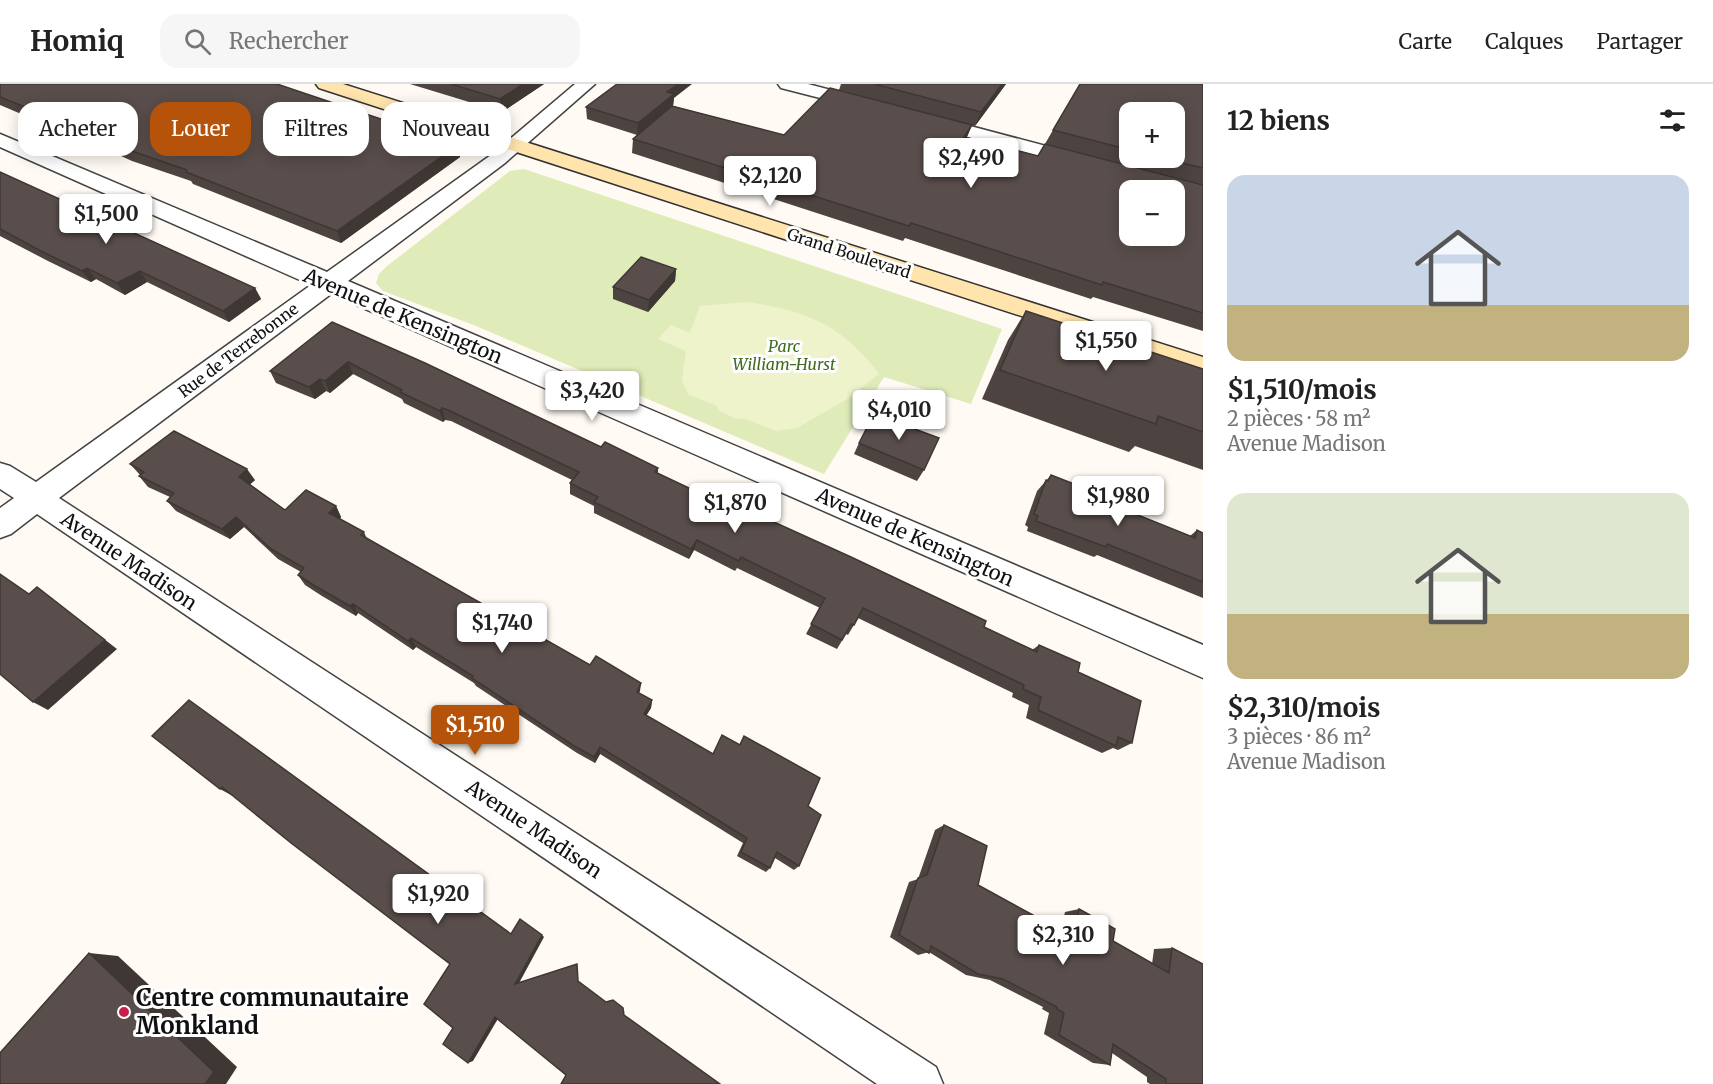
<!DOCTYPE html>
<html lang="fr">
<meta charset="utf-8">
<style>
body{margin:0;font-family:Merriweather,serif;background:#f6f6f6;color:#222;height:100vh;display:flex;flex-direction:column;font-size:22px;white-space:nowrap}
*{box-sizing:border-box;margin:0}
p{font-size:20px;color:#767676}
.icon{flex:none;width:33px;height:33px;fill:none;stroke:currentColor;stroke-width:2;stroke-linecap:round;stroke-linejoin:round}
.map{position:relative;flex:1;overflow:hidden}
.sheet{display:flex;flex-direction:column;background:#fff;width:510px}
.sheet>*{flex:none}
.hud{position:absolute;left:18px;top:18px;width:570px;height:54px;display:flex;gap:12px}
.controls{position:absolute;left:1119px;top:18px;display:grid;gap:12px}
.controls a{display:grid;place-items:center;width:66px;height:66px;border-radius:12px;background:#fff;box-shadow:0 3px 15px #0003;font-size:30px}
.price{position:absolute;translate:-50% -51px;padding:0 14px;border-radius:6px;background:#fff;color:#222;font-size:20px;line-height:39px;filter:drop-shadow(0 2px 3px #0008)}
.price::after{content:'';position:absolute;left:50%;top:36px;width:18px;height:14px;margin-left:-9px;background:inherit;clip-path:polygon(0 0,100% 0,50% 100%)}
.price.on{background:#b45309;color:#fff}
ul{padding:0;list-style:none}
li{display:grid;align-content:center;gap:12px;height:318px;padding:0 24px}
li span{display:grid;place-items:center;height:186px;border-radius:18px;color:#555}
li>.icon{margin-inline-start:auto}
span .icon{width:108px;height:108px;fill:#fffc;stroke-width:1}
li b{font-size:26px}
h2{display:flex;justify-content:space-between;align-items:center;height:72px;padding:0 24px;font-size:26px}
.pill{padding:0 21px;border-radius:18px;background:#fff;box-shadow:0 3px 15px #0003;font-size:21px;line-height:54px}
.pill.on{background:#b45309;color:#fff}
header{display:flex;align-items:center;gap:36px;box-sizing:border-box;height:84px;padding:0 30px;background:#fff;border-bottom:2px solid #e0e0e0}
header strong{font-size:28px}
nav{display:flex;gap:33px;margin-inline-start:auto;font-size:21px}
.search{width:420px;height:54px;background:#f6f6f6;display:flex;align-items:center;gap:15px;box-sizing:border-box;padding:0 21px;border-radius:18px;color:#767676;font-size:22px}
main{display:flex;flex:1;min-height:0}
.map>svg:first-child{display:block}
.green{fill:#dfecb9}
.pitch{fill:#eef3cc}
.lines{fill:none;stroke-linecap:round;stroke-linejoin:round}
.street-casing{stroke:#434343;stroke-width:3}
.secondary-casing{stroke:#323232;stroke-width:3}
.street{fill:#fff;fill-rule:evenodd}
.secondary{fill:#ffe4ae;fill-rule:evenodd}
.wall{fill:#4d4340;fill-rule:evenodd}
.shaded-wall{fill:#3e3734}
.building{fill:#594e4b;stroke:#3e3734;stroke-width:1.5;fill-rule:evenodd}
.poi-dot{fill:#c8204c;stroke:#fff;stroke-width:2}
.labels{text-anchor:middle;stroke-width:6;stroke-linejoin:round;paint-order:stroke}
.far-street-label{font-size:16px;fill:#101010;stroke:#fff}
.far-park-label{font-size:16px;font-style:italic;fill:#3e6c1c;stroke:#fff}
.street-label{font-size:20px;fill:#101010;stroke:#fff}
.near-poi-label{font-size:24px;font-weight:bold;fill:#101010;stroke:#fff;text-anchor:start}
</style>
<header>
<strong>Homiq</strong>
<div class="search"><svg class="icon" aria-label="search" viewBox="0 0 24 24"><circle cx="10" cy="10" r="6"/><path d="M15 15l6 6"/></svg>Rechercher</div>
<nav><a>Carte</a><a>Calques</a><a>Partager</a></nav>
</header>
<main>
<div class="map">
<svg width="1203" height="1000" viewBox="0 0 1203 1000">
<rect width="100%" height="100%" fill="#fffaf3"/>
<!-- green -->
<path class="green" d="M 524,85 L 1002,245 L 971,320 L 884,293 L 824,390 L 476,242 L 383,207 L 376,199 L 379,190 L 387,182 L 510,87 Z"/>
<!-- pitch -->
<path class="pitch" d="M 746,218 C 805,226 843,241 879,290 L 847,315 L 797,344 L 776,347 L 744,334 L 737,335 L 719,327 L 717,322 L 688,310 L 682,296 L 686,267 L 658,255 L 671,241 L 690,249 L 700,222 Z"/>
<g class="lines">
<defs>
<g id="street">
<path d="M 575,0 L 595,0 L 505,79 L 348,197 L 1203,561 L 1203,594 L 331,210 L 59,414 L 936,983 L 943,1000 L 877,1000 L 37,430 L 11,450 L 0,454 L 0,424 L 14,414 L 0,405 L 0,379 L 10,382 L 36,398 L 311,201 L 0,63 L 0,50 L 327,188 L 491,71 Z"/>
<path d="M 778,0 L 808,0 L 873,17 L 876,21 L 873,25 L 867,26 L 781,4 Z"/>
<path d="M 925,30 L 1091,74 L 1094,78 L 1091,82 L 1084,84 L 918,40 L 916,36 L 918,32 Z"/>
</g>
<path id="secondary" d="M 316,0 L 343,0 L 1203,273 L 1203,291 L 319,4 Z"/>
</defs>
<!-- street casing -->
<use href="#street" class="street-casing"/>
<!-- secondary casing -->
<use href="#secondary" class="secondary-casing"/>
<!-- street -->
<use href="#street" class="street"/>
<!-- secondary -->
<use href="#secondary" class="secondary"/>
</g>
<!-- wall -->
<g class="wall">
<path d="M 0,0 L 458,61 L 460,73 L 341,159 L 193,100 L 191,97 L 132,77 L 35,33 L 33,35 L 0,21 Z"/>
<path d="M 410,0 L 544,0 L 502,28 Z"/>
<path d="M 841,0 L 1006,0 L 975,42 L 839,6 Z"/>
<path d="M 1203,0 L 1203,247 L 1093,213 L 1091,215 L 905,154 L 903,157 L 632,69 L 633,55 L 637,51 L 587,35 L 586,23 L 674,14 L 673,22 L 784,51 L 972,41 L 967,53 L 1038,72 L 1053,46 ZM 1130,28 L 1174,74 L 1130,74 Z"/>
<path d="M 0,88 L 255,204 L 261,215 L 229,238 L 147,198 L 125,211 L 96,195 L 91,198 L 48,177 L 0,152 Z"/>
<path d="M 676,185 L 675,197 L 648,228 L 613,215 L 613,203 Z"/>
<path d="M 1026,227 L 1203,285 L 1203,386 L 1135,362 L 1129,368 L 982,315 L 1008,256 Z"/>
<path d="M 332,238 L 601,363 L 658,384 L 658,389 L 1032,566 L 1039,561 L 1078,588 L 1132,659 L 1118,666 L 1113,664 L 1102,669 L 1026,634 L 1029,621 L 1012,613 L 1013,609 L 858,534 L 848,551 L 846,550 L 837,565 L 806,550 L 820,524 L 737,484 L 735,487 L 694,466 L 689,475 L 594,429 L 594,422 L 570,410 L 570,399 L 572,396 L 451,337 L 445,336 L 443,338 L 404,319 L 402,315 L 353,290 L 330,309 L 326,307 L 315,315 L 276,299 L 270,287 Z"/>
<path d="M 859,359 L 924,386 L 917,397 L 854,370 Z"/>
<path d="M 130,380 L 255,396 L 250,400 L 285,426 L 336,422 L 341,433 L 340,435 L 364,448 L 367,455 L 590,581 L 641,599 L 639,609 L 652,616 L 651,624 L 646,632 L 713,670 L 739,661 L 744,652 L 808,722 L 799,782 L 794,786 L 775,774 L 770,784 L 766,788 L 737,772 L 743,759 L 600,670 L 595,679 L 577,669 L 476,602 L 474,599 L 416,563 L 413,566 L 358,529 L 356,532 L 322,512 L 305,501 L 298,491 L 301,488 L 278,475 L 244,443 L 230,455 L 176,427 L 167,417 L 170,413 L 148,403 L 139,392 L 140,391 Z"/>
<path d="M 1051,391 L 1118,423 L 1190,452 L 1197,446 L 1203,449 L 1203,514 L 1097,471 L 1094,473 L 1027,447 L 1028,443 L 1025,441 L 1037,407 Z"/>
<path d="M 944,741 L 978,801 L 1061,846 L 1065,828 L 1079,825 L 1113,857 L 1152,880 L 1154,865 L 1172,864 L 1203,1000 L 1150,1000 L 1147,998 L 1147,993 L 1112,969 L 1110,981 L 1093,979 L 1044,950 L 1049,929 L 1042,925 L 1043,923 L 990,896 L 966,891 L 929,868 L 918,871 L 890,853 L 909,798 L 918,795 L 935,746 Z"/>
</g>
<!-- shaded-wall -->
<g class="shaded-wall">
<path d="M 523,0 L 544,0 L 502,28 L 500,15 Z"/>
<path d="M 678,0 L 692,0 L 674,14 L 673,22 L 637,51 L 638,39 L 667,8 Z"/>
<path d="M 1002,0 L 1006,0 L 975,42 L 981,28 Z"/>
<path d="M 28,22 L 35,33 L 33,35 L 25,23 Z"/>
<path d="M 972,41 L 966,55 L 964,53 Z"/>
<path d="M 458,61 L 460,73 L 341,159 L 337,147 Z"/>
<path d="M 87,184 L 96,195 L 91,198 L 82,187 Z"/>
<path d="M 676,185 L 675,197 L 648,228 L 649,216 Z"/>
<path d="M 140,187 L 147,198 L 125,211 L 117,199 Z"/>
<path d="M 255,204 L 261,215 L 229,238 L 223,227 Z"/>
<path d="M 348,278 L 353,290 L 330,309 L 325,297 Z"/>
<path d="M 320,295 L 326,307 L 315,315 L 309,303 Z"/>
<path d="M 442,324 L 445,336 L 443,338 L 440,327 Z"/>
<path d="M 247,385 L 255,396 L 246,404 L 239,393 Z"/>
<path d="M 336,422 L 341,433 L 335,439 L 329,429 Z"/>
<path d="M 236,433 L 244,443 L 230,455 L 222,445 Z"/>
<path d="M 697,456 L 694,466 L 689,475 L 691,465 Z"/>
<path d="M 37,503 L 117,565 L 48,626 L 33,618 Z"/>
<path d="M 353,520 L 358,529 L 356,532 L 350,522 Z"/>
<path d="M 411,554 L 416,563 L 413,566 L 408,557 Z"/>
<path d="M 641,599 L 640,607 L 636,615 L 637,608 Z"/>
<path d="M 652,616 L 651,624 L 642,638 L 644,630 Z"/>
<path d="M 600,663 L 600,670 L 595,679 L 594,673 Z"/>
<path d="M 222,703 L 233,709 L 231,711 L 220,705 Z"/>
<path d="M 542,851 L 544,853 L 518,901 L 515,900 Z"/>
<path d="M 89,869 L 118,872 L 237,983 L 226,1000 L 205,1000 Z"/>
<path d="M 495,933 L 499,933 L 473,977 L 468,979 Z"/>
</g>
<!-- building -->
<g class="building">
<path d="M 0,0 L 277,0 L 458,61 L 337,147 L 186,88 L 187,86 L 126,65 L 28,22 L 25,23 L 0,13 Z"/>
<path d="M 451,0 L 523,0 L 500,15 Z"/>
<path d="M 617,0 L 678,0 L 667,8 L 674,10 L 638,39 L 586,23 Z"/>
<path d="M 874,0 L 1002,0 L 981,28 Z"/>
<path d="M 1080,0 L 1203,0 L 1203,84 L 1161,74 L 1174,74 L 1174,28 L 1130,28 L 1130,66 L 1053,46 Z"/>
<path d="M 830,4 L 972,41 L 964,53 L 1038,72 L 1045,60 L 1203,101 L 1203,229 L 1103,198 L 1102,201 L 911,139 L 909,142 L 633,55 L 672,22 L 784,51 ZM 1130,106 L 1174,106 L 1174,152 L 1130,152 Z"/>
<path d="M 0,88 L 255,204 L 223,227 L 140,187 L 117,199 L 87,184 L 82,187 L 39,166 L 0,145 Z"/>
<path d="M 641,173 L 676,185 L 649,216 L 613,203 Z"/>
<path d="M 1026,227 L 1203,285 L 1203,348 L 1158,332 L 1156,340 L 1000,286 Z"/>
<path d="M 332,238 L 425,279 L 601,363 L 605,358 L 658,384 L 655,388 L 693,406 L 733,423 L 734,420 L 851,473 L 986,537 L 984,543 L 1037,568 L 1039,561 L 1080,579 L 1078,588 L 1141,617 L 1132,659 L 1118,653 L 1116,662 L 1038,626 L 1041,613 L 1023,605 L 1024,601 L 863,524 L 854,541 L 851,540 L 842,556 L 811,540 L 825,514 L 741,473 L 739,477 L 697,456 L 691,465 L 594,418 L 598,413 L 570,399 L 579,388 L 448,326 L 442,324 L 440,327 L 400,308 L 402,306 L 348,278 L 325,297 L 320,295 L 309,303 L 270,287 Z"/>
<path d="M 874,330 L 939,354 L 924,386 L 859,359 Z"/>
<path d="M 174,347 L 247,385 L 239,393 L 285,426 L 306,406 L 336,422 L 329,429 L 364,448 L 361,451 L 590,581 L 596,572 L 641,599 L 637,608 L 652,616 L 644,630 L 713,670 L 722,651 L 740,661 L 744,652 L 820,694 L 808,722 L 821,731 L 799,782 L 777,768 L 770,784 L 741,768 L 747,754 L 600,663 L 594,673 L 576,663 L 472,594 L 473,592 L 411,554 L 408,557 L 353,520 L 350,522 L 315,502 L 298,491 L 304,484 L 271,465 L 236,433 L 222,445 L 167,417 L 174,409 L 139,392 L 144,388 L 130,380 Z"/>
<path d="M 1051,391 L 1120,418 L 1118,423 L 1195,454 L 1197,446 L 1203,449 L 1203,498 L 1107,460 L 1106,463 L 1036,437 L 1038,432 L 1034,430 L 1046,396 L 1048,397 Z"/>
<path d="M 0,490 L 29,510 L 37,503 L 105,556 L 33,618 L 0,590 Z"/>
<path d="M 189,616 L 511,850 L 520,835 L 542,851 L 515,900 L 577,880 L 578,897 L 606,918 L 613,916 L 623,924 L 624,931 L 720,1000 L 561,1000 L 566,991 L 495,933 L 468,979 L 443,960 L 453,944 L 424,920 L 450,880 L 291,759 L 222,703 L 220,705 L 152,652 Z"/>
<path d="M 944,741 L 987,762 L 978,801 L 1073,853 L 1079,825 L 1115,845 L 1113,857 L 1169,889 L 1172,864 L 1203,880 L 1203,1000 L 1166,1000 L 1166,995 L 1113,960 L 1110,981 L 1059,951 L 1064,929 L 1057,925 L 1057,923 L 1003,895 L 978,890 L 931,862 L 929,869 L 899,851 L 918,794 L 927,791 Z"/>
<path d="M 89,869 L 214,988 L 205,1000 L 0,1000 L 0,969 Z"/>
</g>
<!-- markers -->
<circle class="poi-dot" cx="124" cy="928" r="6"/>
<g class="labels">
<!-- far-street labels -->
<g class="far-street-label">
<text transform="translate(849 169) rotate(18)" y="6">Grand Boulevard</text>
<text transform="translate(238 266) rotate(-37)" y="6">Rue de Terrebonne</text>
</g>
<!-- far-park labels -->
<g class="far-park-label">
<text x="784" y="268">Parc<tspan x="784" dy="18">William-Hurst</tspan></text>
</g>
<!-- street labels -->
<g class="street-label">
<text transform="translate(403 232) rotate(23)" y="7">Avenue de Kensington</text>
<text transform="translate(915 453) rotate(24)" y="7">Avenue de Kensington</text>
<text transform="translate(129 477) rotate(34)" y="7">Avenue Madison</text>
<text transform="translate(534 745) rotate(34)" y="7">Avenue Madison</text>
</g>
<!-- near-poi labels -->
<g class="near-poi-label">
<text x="136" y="922">Centre communautaire<tspan x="136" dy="28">Monkland</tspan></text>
</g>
</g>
</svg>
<div class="controls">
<a>+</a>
<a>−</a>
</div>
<b class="price" style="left:971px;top:105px">$2,490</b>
<b class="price" style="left:770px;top:123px">$2,120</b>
<b class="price" style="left:106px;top:161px">$1,500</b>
<b class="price" style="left:1106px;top:288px">$1,550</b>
<b class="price" style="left:592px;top:338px">$3,420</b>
<b class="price" style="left:899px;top:357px">$4,010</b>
<b class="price" style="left:1118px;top:443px">$1,980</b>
<b class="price" style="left:735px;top:450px">$1,870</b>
<b class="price" style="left:502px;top:570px">$1,740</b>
<b class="price on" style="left:475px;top:672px">$1,510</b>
<b class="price" style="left:438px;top:841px">$1,920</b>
<b class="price" style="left:1063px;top:882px">$2,310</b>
<div class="hud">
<a class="pill">Acheter</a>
<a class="pill on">Louer</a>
<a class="pill">Filtres</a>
<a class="pill">Nouveau</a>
</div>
</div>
<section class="sheet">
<h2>12 biens<svg class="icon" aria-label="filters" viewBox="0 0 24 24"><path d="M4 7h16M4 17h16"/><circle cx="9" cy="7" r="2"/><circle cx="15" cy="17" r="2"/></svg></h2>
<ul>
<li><span style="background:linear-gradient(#c9d6e8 70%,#c2b280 0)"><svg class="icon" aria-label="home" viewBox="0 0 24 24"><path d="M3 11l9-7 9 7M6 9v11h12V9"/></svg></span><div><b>$1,510/mois</b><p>2 pièces · 58 m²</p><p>Avenue Madison</p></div></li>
<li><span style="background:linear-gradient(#dfe7d0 65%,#c2b280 0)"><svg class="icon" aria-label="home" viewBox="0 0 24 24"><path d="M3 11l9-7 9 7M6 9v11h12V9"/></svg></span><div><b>$2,310/mois</b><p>3 pièces · 86 m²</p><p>Avenue Madison</p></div></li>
</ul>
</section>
</main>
